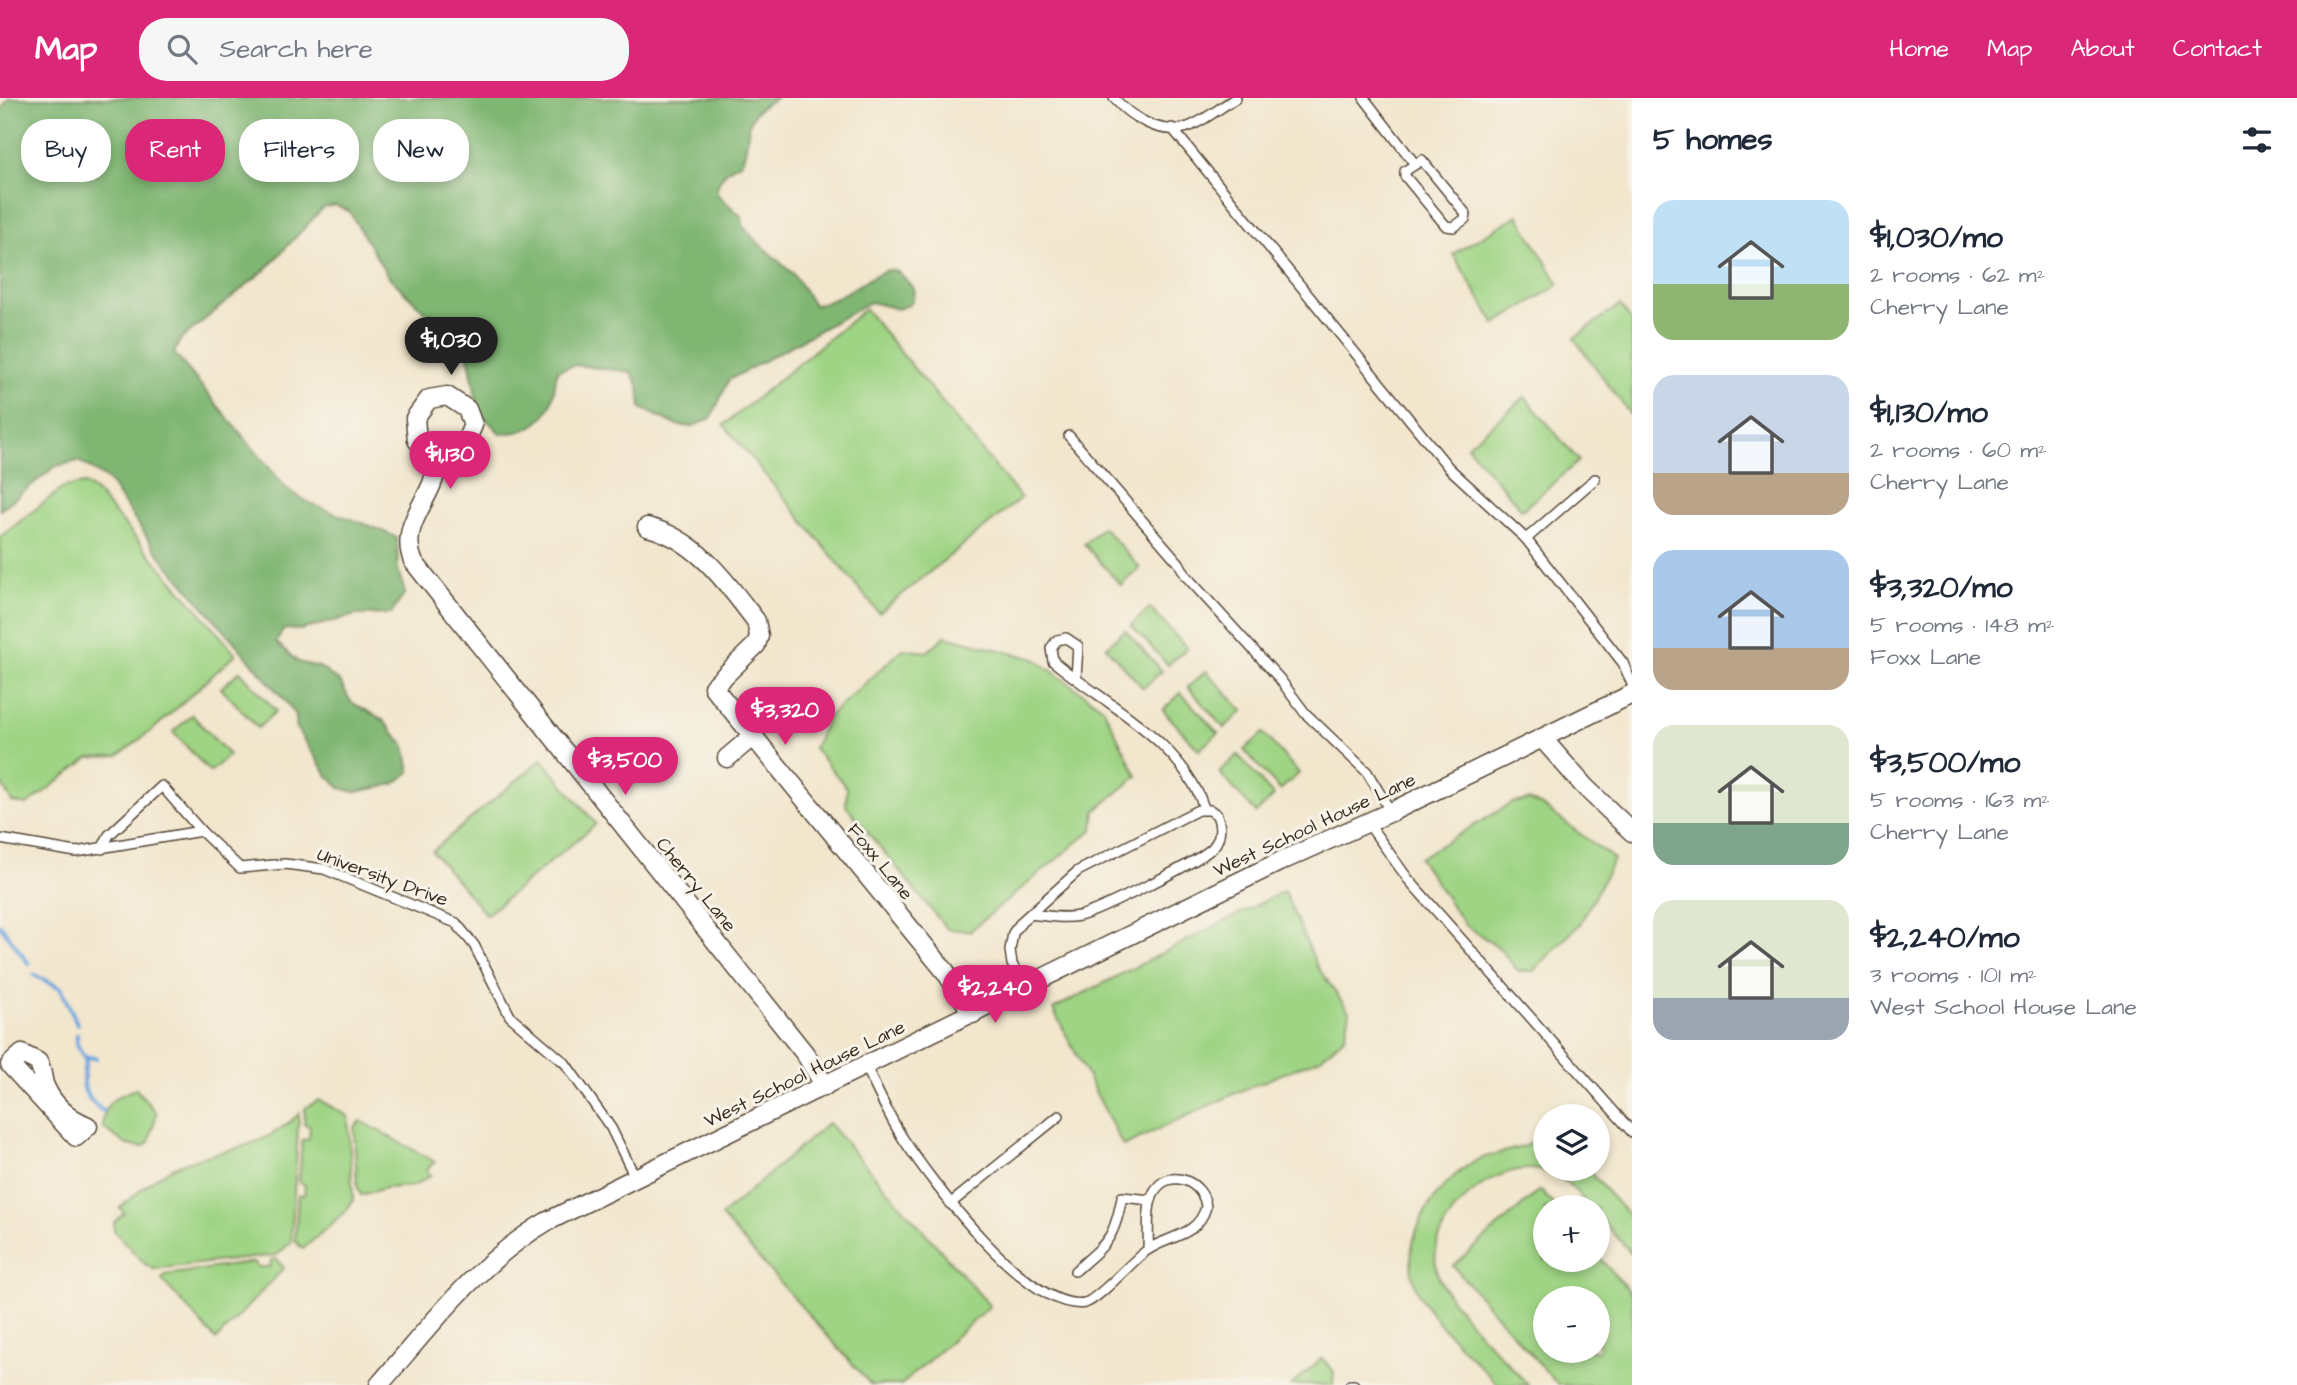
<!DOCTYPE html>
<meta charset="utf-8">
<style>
body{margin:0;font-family:"Architects Daughter",sans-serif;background:#f6f6f7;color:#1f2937;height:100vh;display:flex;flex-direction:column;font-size:26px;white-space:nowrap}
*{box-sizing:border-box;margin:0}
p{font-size:23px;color:#747a83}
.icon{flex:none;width:38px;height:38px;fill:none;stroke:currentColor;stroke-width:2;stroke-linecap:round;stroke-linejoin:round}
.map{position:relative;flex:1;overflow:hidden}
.details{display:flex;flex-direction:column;background:#fff;width:665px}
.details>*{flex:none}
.guide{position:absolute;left:21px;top:21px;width:665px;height:63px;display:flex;gap:14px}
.controls{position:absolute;left:1533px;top:1006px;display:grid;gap:14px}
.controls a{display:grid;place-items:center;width:77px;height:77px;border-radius:50%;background:#fff;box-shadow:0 4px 10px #0003;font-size:35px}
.price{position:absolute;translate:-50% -60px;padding:0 16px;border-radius:24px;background:#db2777;color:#fff;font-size:23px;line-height:46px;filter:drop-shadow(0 2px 4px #0008)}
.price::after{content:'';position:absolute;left:50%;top:42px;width:21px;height:16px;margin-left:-10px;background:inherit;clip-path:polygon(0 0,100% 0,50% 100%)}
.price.selected{background:#222;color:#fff}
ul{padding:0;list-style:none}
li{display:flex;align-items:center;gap:21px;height:175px;padding:0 21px}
li span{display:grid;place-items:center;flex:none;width:196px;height:140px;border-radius:21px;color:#555}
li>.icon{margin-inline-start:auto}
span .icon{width:84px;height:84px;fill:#fffc;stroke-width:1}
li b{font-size:30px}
h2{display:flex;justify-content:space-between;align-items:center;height:84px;padding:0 21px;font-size:30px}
.pill{padding:0 24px;border-radius:28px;background:#fff;box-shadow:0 4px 10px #0003;font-size:24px;line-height:63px}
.pill.selected{background:#db2777;color:#fff}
header{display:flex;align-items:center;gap:42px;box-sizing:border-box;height:98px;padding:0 35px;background:#db2777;color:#fff}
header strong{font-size:33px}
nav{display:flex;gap:38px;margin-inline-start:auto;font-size:24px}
.search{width:490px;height:63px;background:#f6f6f7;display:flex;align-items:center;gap:18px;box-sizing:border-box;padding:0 24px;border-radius:28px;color:#747a83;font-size:26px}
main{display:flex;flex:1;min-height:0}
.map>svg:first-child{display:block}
.green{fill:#9fd484;stroke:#6d7f51;stroke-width:2;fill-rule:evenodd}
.forest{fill:#7fb672;stroke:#5d7048;stroke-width:2}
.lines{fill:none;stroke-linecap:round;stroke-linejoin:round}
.stream{stroke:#71a7df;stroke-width:4.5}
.lane-casing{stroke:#564638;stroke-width:12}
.street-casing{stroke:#564638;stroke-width:21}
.lane{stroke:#fff;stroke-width:9}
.street{stroke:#fff;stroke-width:18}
.labels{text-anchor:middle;stroke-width:6;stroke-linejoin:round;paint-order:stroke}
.street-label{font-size:19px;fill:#3b2a1e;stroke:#f7f3e8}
</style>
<header>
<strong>Map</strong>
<div class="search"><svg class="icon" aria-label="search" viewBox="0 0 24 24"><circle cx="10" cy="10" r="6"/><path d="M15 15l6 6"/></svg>Search here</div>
<nav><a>Home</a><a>Map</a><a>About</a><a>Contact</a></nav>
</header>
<main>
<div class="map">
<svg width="1632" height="1287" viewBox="0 0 1632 1287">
<rect width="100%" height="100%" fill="#f7f3e8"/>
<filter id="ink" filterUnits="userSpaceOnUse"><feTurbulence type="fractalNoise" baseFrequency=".0143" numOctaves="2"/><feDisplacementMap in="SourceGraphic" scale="14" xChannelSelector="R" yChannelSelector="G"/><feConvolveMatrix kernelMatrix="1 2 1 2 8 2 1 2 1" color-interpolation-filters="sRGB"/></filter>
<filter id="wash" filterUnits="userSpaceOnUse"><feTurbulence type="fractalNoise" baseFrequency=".00686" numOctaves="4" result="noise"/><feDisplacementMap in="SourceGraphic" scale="28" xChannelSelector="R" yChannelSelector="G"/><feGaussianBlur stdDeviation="1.57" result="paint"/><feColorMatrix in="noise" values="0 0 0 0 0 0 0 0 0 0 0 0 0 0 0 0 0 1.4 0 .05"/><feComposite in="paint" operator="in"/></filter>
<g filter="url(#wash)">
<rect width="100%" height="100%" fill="#f2e6cd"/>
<!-- green -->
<g class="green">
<path d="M 1518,117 L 1559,187 L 1495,226 L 1453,156 Z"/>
<path d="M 1620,207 L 1632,223 L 1632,319 L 1574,240 Z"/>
<path d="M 865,211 L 1021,400 L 879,515 L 724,327 Z"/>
<path d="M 1525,299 L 1579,363 L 1522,412 L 1467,348 Z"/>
<path d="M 85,386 L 97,395 L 236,556 L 156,629 L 118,658 L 89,660 L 27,707 L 12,704 L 0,683 L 0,439 L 64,389 Z"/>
<path d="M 1103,429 L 1140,470 L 1121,487 L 1084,446 Z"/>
<path d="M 1150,510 L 1187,550 L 1168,567 L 1131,527 Z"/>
<path d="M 1125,532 L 1162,573 L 1143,590 L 1106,549 Z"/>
<path d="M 945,538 L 1035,561 L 1103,610 L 1137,678 L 1095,713 L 1093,731 L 970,833 L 947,831 L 846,708 L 847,690 L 814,650 L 829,618 L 903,551 L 927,554 Z"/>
<path d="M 240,573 L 276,613 L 258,630 L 221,590 Z"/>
<path d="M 1206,573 L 1243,613 L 1224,630 L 1188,589 Z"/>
<path d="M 1181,595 L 1218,635 L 1199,652 L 1163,612 Z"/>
<path d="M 192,617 L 229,657 L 210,674 L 173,634 Z"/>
<path d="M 1263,635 L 1299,675 L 1280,692 L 1244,652 Z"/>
<path d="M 1238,657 L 1274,698 L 1256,715 L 1219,674 Z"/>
<path d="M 542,661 L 596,726 L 486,817 L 432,753 Z"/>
<path d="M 1529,702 L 1543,708 L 1614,761 L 1580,826 L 1533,873 L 1518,873 L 1498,849 L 1465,827 L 1419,760 L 1512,705 Z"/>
<path d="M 1284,793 L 1317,868 L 1350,915 L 1345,938 L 1321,960 L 1238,994 L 1123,1048 L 1053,911 Z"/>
<path d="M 136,991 L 157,1015 L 149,1044 L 142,1049 L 127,1047 L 103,1030 C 102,1006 114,998 136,991 Z"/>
<path d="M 319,1002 L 348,1018 L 353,1102 L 347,1112 L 303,1151 L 295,1143 L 298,1097 L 304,1097 L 305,1087 L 299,1085 L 302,1042 L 309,1041 L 310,1028 L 304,1026 L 305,1010 Z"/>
<path d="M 299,1016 L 291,1144 L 277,1157 L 154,1171 L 146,1167 L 114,1133 L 114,1124 L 124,1115 L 120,1110 C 139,1093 157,1076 181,1066 C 228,1048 258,1054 299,1016 Z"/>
<path d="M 361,1023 L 435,1064 L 426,1072 L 431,1077 L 414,1088 L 385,1090 L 361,1097 L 357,1088 L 354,1030 Z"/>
<path d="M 828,1025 L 990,1208 L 901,1287 L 871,1287 L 721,1118 Z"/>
<path d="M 1545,1031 L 1545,1071 L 1587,1071 L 1632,1121 L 1632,1156 L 1598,1118 L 1598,1110 L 1590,1109 C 1577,1095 1565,1078 1545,1073 C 1495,1059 1428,1119 1436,1170 C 1440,1200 1506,1262 1528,1287 L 1498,1287 C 1475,1262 1431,1222 1418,1194 C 1396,1146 1431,1092 1470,1066 C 1488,1055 1506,1055 1525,1048 C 1532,1045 1540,1036 1545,1031 Z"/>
<path d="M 1540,1092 L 1555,1109 L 1545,1110 L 1545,1162 L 1598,1162 L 1598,1158 L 1632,1196 L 1632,1287 L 1558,1287 L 1453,1168 ZM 1598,1200 L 1598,1253 L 1545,1253 L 1545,1200 Z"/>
<path d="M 276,1161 L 284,1170 L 216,1242 L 162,1182 L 165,1177 L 255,1164 L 257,1169 L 270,1169 L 271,1162 Z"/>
<path d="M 1322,1260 L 1334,1274 L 1333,1287 L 1292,1287 Z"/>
</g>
<!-- forest -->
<path class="forest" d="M 9,0 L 777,0 C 736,18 755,36 741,65 C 728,69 716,82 717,96 L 741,118 L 744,129 L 754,141 L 793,176 L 814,207 C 839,206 878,169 893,172 C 902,174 908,185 914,191 L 913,202 L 908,207 L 898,211 L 870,204 L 729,282 L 711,320 L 692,329 L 676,327 L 641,310 L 639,288 L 631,274 L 575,267 L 558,272 C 554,283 555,295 551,305 C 542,328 524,335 501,336 L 479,314 L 469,261 L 455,228 L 424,213 L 388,178 L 349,113 L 335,107 L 323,110 L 266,171 L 180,242 L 174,255 L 286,390 C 317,415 361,420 397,440 L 398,472 L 405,495 L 391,516 L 356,517 L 300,532 L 284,531 L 276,544 L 298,564 L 319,569 L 340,584 L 351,604 L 382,621 L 405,648 L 410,674 L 394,686 L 376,690 L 355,694 L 340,690 L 328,678 L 296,630 L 296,617 L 286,604 L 160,458 L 107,381 L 79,363 L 56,368 L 0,412 L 0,13 Z"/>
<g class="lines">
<!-- stream -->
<g class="stream">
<path d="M 0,827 L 29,866"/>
<path d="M 34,877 L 61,890 L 77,926"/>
<path d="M 77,937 L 76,945 L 86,963 C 80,986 83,1000 103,1013"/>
<path d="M 84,959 L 96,960"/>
</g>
</g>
</g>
<g filter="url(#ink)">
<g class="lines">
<defs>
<g id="lane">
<path d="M 1114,0 C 1130,19 1161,38 1188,29 C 1204,23 1221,9 1236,0"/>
<path d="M 1364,0 L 1415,66"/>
<path d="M 1172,30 L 1449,370 L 1526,441"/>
<path d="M 1422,62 L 1466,116 L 1465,121 L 1454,129 L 1446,128 L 1405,78 L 1405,73 Z"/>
<path d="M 1069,338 L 1179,465 L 1186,478 L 1279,580 L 1305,615 L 1367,674 L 1391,714"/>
<path d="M 1595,381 L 1526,441 L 1623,565 L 1632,586"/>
<path d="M 1076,580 L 1078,548 L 1066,540 L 1057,542 L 1051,550 L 1053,563 C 1104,606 1182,642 1204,710"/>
<path d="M 1367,724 L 1408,781 L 1632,1034"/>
<path d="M 0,741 L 76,754 L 201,733 L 240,770 L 285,766 L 324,771 L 456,825 L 474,847 L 510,918 L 565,965 L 611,1030 L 635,1079"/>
<path d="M 102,751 L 109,737 L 162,688 L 201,733"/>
<path d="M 1024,890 L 1012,866 L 1010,852 L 1013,835 L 1023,822 L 1078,773 L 1198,712 L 1210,712 L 1217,717 C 1221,727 1221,739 1214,748 C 1205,761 1097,814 1079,818 C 1063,821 1046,818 1030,816"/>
<path d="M 866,968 C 877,993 888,1016 902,1039 C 930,1082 1029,1215 1085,1205 C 1097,1202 1129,1167 1141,1157 C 1162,1137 1197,1142 1206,1109 C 1204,1084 1169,1068 1154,1094 C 1146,1109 1149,1133 1148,1150"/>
<path d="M 950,1106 L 1059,1018"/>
<path d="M 1075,1173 C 1107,1145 1114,1142 1122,1099 L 1151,1102"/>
<path d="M 1350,1287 L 1354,1287"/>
</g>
<g id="street">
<path d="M 437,367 L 464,348 L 473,327 L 467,311 L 447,298 L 429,301 L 415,320 L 417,342 L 437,367 C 433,402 398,425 413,463 L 806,957 L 825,988"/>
<path d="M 647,429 C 696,440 727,485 756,523 L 759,538 L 756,547 L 713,589 L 945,873 L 973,916"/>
<path d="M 1542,640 L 1584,688 L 1632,734"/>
<path d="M 727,660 L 752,639"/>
<path d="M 22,956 L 38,964 C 42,971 42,978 44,986 C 52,1006 68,1020 88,1028 L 76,1039 L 10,967 Z"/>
<path d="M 379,1287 C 430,1228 478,1164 546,1124 L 1279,764 L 1391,714 L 1632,596"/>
</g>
</defs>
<!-- lane casing -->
<use href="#lane" class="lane-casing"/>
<!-- street casing -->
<use href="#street" class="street-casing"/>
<!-- lane -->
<use href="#lane" class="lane"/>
<!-- street -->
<use href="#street" class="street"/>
</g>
</g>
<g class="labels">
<!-- street labels -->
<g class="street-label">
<text transform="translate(1314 726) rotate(-25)" y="7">West School House Lane</text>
<text transform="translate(881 763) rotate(51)" y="7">Foxx Lane</text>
<text transform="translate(383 778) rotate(20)" y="7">University Drive</text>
<text transform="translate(697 786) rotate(51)" y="7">Cherry Lane</text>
<text transform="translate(804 975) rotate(-26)" y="7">West School House Lane</text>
</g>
</g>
</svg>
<div class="controls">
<a><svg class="icon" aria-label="layers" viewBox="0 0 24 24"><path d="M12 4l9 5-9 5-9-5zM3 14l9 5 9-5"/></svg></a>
<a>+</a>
<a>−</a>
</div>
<b class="price selected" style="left:451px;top:279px">$1,030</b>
<b class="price" style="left:450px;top:393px">$1,130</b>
<b class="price" style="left:785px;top:649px">$3,320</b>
<b class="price" style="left:625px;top:699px">$3,500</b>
<b class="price" style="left:995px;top:927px">$2,240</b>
<div class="guide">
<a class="pill">Buy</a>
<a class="pill selected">Rent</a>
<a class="pill">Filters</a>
<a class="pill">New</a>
</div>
</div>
<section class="details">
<h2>5 homes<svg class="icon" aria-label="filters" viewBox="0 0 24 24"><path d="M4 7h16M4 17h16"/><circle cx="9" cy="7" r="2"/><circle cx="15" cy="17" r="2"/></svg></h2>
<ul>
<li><span style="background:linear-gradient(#bfe0f5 60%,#8fb573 0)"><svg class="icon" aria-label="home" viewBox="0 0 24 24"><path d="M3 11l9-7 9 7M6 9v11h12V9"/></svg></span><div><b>$1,030/mo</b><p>2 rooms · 62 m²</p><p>Cherry Lane</p></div></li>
<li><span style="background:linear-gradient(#c9d6e8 70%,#b9a48a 0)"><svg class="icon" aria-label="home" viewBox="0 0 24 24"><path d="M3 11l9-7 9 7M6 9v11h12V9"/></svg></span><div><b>$1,130/mo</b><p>2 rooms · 60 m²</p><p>Cherry Lane</p></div></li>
<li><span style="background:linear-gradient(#a9c7e8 70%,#b9a48a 0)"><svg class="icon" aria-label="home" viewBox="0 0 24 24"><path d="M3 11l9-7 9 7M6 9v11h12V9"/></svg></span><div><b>$3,320/mo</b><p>5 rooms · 148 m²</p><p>Foxx Lane</p></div></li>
<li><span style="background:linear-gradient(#dfe7d0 70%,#7fa58c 0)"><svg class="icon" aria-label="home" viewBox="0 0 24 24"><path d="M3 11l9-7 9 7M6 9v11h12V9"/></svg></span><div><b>$3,500/mo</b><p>5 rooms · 163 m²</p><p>Cherry Lane</p></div></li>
<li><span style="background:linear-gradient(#dfe7d0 70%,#9aa5b1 0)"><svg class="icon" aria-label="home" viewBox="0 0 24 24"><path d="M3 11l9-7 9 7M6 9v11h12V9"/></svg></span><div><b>$2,240/mo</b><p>3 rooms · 101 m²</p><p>West School House Lane</p></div></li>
</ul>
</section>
</main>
